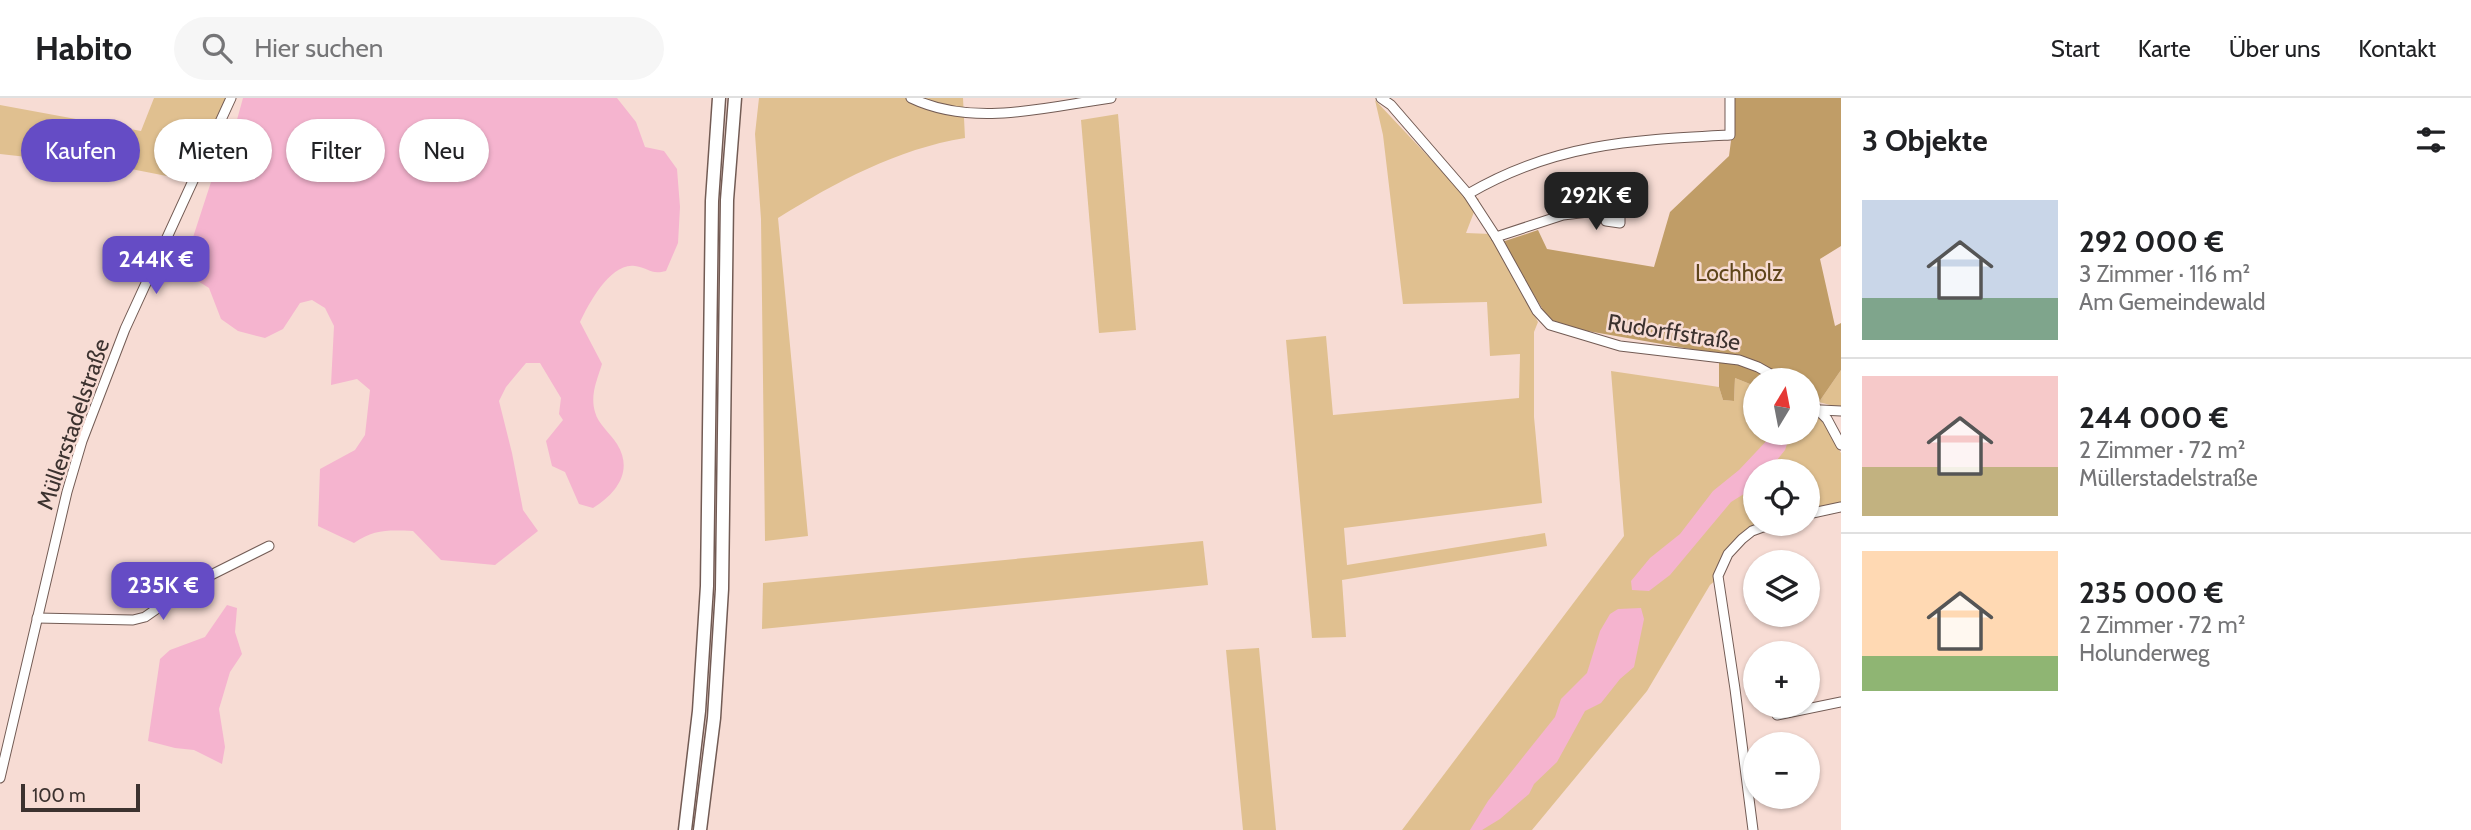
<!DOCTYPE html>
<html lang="de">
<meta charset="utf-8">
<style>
body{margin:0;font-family:Cabin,sans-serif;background:#f6f6f6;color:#202124;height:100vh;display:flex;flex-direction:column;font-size:26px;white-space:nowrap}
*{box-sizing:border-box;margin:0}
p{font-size:23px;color:#757577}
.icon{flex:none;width:38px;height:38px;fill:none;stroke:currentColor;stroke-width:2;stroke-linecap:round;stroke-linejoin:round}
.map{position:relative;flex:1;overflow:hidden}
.panel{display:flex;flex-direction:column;background:#fff;width:630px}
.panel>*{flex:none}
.top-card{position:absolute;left:21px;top:21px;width:665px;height:63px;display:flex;gap:14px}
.needle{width:46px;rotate:10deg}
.tools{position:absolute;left:1743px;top:270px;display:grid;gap:14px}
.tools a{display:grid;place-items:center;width:77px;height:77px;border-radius:50%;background:#fff;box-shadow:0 2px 5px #0004;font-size:35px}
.scale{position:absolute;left:21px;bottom:18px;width:119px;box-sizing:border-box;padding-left:7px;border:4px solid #3c322f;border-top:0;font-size:19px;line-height:24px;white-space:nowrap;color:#3c322f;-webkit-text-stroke:5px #f7dcd4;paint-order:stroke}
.price{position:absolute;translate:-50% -60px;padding:0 16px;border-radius:14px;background:#654cc5;color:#fff;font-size:23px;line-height:46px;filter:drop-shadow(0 2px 4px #0008)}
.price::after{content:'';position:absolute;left:50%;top:42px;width:21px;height:16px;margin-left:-10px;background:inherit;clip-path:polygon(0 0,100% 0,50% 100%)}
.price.selected{background:#222;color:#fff}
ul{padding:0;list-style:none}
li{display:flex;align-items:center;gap:21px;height:175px;padding:0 21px}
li+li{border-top:2px solid #e0e0e0}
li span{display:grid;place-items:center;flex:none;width:196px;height:140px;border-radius:0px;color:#555}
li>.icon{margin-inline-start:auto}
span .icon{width:84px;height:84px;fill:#fffc;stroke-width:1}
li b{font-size:30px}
h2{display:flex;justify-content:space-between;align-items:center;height:84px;padding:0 21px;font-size:30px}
.pill{padding:0 24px;border-radius:32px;background:#fff;box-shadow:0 2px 5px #0004;font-size:24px;line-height:63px}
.pill.selected{background:#654cc5;color:#fff}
header{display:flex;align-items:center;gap:42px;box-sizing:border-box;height:98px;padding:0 35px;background:#fff;border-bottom:2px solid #e0e0e0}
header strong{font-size:33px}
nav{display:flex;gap:38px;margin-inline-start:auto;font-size:24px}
.search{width:490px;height:63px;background:#f6f6f6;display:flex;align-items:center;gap:18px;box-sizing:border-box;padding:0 24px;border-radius:38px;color:#757577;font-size:26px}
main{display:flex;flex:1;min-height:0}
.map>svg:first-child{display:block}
.green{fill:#e0c090}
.forest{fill:#c09d67}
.water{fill:#f5b4cf}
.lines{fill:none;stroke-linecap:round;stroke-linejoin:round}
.minor-casing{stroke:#725b54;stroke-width:11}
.highway-casing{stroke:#725b54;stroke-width:15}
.minor{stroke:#fff;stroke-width:9}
.highway{stroke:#fff;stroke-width:12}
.labels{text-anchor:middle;stroke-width:5;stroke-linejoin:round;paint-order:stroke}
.park-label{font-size:23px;fill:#5e451a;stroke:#f7dcd4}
.street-label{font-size:23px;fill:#3c322f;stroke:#f7dcd4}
</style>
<header>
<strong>Habito</strong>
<div class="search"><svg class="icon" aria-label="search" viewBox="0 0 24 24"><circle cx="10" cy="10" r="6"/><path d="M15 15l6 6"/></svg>Hier suchen</div>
<nav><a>Start</a><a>Karte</a><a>Über uns</a><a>Kontakt</a></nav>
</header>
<main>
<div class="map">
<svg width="1841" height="732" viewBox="0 0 1841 732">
<rect width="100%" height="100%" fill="#f7dcd4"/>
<!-- green -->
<g class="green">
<path d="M 154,0 L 228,0 L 187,82 L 126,70 L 0,56 L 0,7 L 141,33 Z"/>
<path d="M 759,0 L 963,0 L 965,40 C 897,51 836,84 778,120 L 808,438 L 765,443 L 761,121 L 755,36 Z"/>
<path d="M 1375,2 L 1459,91 L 1479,101 L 1466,135 L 1491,136 L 1538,224 L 1534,234 L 1534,319 L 1542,405 L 1344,430 L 1347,467 L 1545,435 L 1547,448 L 1342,482 L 1346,539 L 1312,540 L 1286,242 L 1326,238 L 1333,317 L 1519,300 L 1520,256 L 1490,258 L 1487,204 L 1403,206 L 1383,37 Z"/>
<path d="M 1118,16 L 1136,232 L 1099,235 L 1081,22 Z"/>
<path d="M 1841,272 L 1841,310 L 1819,304 Z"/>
<path d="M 1611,273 L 1719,289 L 1723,302 L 1734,303 L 1735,280 L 1755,288 L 1755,334 L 1808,334 L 1808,307 L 1819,316 L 1841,355 L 1841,406 L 1808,414 L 1808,373 L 1755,373 L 1755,425 L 1763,425 C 1750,430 1734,438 1727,452 C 1721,463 1721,480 1710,487 L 1647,593 L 1532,732 L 1402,732 L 1624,438 Z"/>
<path d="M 1203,443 L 1208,487 L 762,531 L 763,485 Z"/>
<path d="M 1259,550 L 1276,732 L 1243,732 L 1226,552 Z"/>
</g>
<!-- forest -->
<path class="forest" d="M 1730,0 L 1841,0 L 1841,148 L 1820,161 L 1835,228 L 1841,225 L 1841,272 L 1819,304 L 1808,297 L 1808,282 L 1755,282 L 1755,288 L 1735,280 L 1734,303 L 1723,302 L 1719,289 L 1719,256 L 1576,231 L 1549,222 L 1502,144 L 1538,132 L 1547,151 L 1654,169 L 1670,114 L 1729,58 L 1734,20 Z"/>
<!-- water -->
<g class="water">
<path d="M 243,0 L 617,0 L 636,24 L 645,49 L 664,53 L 677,71 L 680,109 L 678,145 L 666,173 C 650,177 650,170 635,168 C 611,164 589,205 580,224 L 602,266 C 597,282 590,297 595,314 C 598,326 611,336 617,346 C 634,373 616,396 593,410 L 579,406 L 565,374 L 552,368 L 546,343 L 563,322 L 559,316 L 561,300 L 540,265 L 526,265 L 506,289 L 499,303 L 512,355 L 523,412 L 538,433 L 495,467 L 441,462 L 413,433 C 389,432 374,431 354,445 L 318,428 L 320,371 L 355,352 L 365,337 L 370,292 L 357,281 L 331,287 L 334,228 L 325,210 L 312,202 L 300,205 L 283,231 L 265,240 L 238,233 L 221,221 L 209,190 L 182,173 L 212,81 L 230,47 Z"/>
<path d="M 1782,336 L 1788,343 L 1785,352 L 1768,373 L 1755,373 L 1755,389 L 1731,404 L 1670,477 L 1649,493 L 1632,492 L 1631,483 L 1650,460 L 1680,436 L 1713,393 L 1739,372 L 1772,337 Z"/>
<path d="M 227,507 L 237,510 L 235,534 L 242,556 L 230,574 L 219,611 L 225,649 L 222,666 L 194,652 L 175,650 L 148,643 L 160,561 L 170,552 L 205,539 Z"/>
<path d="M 1641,510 L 1644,521 L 1634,569 L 1620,581 L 1601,605 L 1585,613 L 1557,664 L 1534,686 L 1529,696 L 1500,721 L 1482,732 L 1470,732 L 1488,703 L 1555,619 L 1561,601 L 1587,575 L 1600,533 L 1610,516 L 1618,511 Z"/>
</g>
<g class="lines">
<defs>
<g id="minor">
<path d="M 911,0 C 974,30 1046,9 1111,0"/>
<path d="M 1381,0 L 1391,7 L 1468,96 L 1496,139 L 1537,213 L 1550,227 L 1620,248 L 1739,262 L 1758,269 L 1781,282"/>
<path d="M 1468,96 C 1555,45 1633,42 1730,37 L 1730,0"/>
<path d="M 1496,139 L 1563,117 L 1605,112 L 1606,123 L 1620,125 L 1620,111 L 1605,112"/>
<path d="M 1808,302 L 1827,321 L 1841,347"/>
<path d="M 1821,312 L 1841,313"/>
<path d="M 1808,416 L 1841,409"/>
<path d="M 37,520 L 133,522 L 145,519 L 191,487 L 269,448"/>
<path d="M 1777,617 L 1841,604"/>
<path d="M 0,680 L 67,394 L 82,343 L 125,231 L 231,0"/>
<path d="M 1753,732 L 1735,591 L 1718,478 L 1728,456 L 1742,441 L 1752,433 L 1774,425"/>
</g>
<g id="highway">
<path d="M 685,732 L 699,613 L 707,488 L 712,103 L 719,0"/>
<path d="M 700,732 L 714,620 L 722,491 L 727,102 L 735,0"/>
</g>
</defs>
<!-- minor casing -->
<use href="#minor" class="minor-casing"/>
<!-- highway casing -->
<use href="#highway" class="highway-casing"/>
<!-- minor -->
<use href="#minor" class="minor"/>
<!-- highway -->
<use href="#highway" class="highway"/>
</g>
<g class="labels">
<!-- park labels -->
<g class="park-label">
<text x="1739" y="183">Lochholz</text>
</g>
<!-- street labels -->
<g class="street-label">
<text transform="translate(1674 234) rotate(9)" y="8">Rudorffstraße</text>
<text transform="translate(73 326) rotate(-71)" y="8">Müllerstadelstraße</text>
</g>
</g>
</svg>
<div class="tools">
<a><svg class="needle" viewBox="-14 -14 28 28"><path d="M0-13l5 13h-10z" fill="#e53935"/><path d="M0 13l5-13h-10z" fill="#757577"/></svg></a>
<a><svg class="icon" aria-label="locate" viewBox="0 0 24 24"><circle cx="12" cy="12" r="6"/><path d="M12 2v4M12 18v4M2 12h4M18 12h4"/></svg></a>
<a><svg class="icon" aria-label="layers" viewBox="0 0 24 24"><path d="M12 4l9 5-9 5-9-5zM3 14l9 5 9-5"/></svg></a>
<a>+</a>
<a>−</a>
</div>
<div class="scale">100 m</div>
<b class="price selected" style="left:1596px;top:134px">292K €</b>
<b class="price" style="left:156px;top:198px">244K €</b>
<b class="price" style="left:163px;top:524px">235K €</b>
<div class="top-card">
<a class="pill selected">Kaufen</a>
<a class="pill">Mieten</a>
<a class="pill">Filter</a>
<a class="pill">Neu</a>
</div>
</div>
<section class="panel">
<h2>3 Objekte<svg class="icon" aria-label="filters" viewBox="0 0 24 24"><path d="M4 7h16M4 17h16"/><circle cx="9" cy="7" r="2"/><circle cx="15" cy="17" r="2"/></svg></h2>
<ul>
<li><span style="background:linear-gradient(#c9d6e8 70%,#7fa58c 0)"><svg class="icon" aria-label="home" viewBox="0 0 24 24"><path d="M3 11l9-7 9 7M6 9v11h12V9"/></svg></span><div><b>292 000 €</b><p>3 Zimmer · 116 m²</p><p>Am Gemeindewald</p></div></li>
<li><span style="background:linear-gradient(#f6c9c9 65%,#c2b280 0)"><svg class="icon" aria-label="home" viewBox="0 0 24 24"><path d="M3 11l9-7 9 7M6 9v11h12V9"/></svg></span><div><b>244 000 €</b><p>2 Zimmer · 72 m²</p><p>Müllerstadelstraße</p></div></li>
<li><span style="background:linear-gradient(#ffd9b3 75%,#8fb573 0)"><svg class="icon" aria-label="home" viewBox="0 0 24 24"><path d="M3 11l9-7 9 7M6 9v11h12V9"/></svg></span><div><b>235 000 €</b><p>2 Zimmer · 72 m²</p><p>Holunderweg</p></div></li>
</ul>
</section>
</main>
